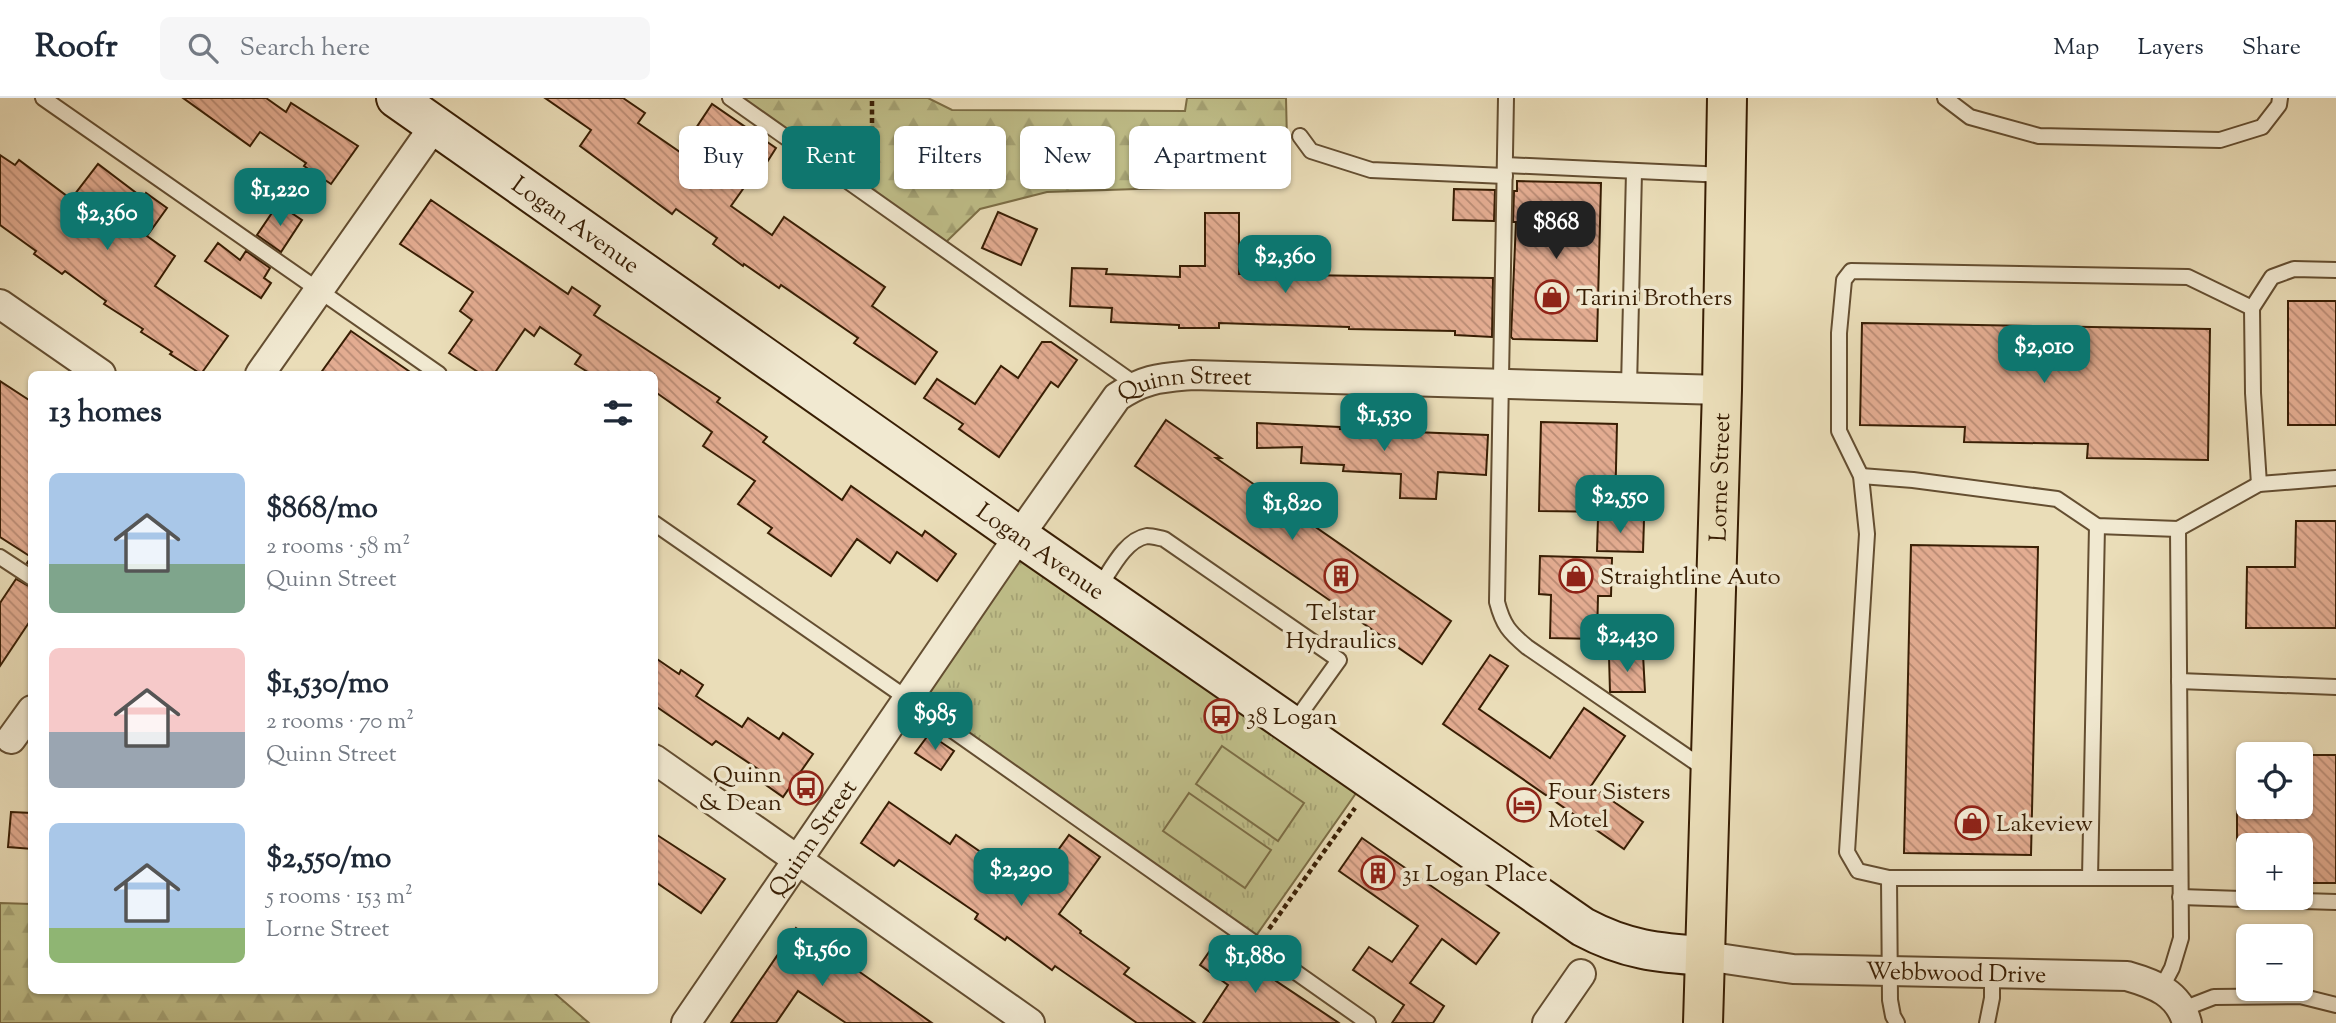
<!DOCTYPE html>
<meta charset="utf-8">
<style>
body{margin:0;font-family:"Sorts Mill Goudy",serif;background:#f6f6f7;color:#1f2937;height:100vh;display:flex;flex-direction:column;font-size:26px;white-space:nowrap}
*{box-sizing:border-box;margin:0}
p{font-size:23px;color:#747a83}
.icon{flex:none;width:38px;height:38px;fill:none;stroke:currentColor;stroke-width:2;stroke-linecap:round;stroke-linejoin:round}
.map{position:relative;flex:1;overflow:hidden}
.details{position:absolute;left:28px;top:273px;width:630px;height:623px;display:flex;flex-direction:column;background:#fff;border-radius:10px;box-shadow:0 2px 5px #0004}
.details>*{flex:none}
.top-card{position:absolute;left:679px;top:28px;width:665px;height:63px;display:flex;gap:14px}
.tools{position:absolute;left:2236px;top:644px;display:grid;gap:14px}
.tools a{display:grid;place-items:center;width:77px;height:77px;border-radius:10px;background:#fff;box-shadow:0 2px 5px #0004;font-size:35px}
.price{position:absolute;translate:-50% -60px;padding:0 16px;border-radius:14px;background:#0f766e;color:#fff;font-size:23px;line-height:46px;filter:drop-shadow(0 2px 4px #0008)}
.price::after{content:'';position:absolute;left:50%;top:42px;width:21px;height:16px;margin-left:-10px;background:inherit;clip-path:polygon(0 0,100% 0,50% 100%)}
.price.on{background:#222;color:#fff}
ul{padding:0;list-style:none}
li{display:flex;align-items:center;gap:21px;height:175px;padding:0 21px}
li span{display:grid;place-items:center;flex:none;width:196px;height:140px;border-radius:10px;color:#555}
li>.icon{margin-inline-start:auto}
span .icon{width:84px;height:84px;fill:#fffc;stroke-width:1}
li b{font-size:30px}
h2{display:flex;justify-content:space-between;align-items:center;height:84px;padding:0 21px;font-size:30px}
.tag{padding:0 24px;border-radius:10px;background:#fff;box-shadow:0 2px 5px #0004;font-size:24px;line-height:63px}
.tag.on{background:#0f766e;color:#fff}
header{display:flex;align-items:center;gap:42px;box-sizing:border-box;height:98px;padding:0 35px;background:#fff;border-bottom:2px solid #e0e1e3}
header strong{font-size:33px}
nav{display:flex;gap:38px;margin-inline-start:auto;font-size:24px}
.search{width:490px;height:63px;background:#f6f6f7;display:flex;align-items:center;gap:18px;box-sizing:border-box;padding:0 24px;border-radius:10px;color:#747a83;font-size:26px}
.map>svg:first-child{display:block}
.grass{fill:url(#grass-tufts);stroke:#7c6e46;stroke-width:2}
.forest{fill:url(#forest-firs);stroke:#7c6e46;stroke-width:2}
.garden{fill:#bfbe89;stroke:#7c6e46;stroke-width:2}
.building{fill:url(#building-back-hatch);stroke:#381e04;stroke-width:2}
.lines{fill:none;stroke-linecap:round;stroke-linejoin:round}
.lane-casing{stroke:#644e31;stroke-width:18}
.street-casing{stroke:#644e31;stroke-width:32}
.secondary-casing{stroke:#381e04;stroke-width:42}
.primary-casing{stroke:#381e04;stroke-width:42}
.path{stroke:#381e04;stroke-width:4.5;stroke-dasharray:5 3.5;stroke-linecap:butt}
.lane{stroke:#f1e9d1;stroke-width:14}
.street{stroke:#f1e9d1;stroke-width:28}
.secondary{stroke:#f1e9d1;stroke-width:38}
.primary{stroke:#eaddb8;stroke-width:38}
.labels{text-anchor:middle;stroke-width:7;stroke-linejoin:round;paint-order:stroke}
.street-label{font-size:24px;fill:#381e04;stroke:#f1e9d1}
.poi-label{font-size:24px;fill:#381e04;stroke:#f1e9d1;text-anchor:start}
</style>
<header>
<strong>Roofr</strong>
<div class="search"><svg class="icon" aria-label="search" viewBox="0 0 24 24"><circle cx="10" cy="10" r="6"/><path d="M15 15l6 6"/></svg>Search here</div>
<nav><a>Map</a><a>Layers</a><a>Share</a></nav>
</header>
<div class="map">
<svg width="2336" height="925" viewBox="0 0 2336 925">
<defs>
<pattern id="grass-tufts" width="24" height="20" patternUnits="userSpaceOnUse" patternTransform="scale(1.75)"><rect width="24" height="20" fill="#bfbe89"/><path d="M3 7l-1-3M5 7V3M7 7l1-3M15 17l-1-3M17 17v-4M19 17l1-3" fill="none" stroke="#a5a375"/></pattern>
<pattern id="forest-firs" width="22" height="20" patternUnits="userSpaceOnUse" patternTransform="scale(1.75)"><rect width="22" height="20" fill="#bfbe89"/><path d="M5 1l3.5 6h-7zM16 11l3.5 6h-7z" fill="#a5a375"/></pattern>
<pattern id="building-back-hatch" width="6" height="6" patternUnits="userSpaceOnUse" patternTransform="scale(1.75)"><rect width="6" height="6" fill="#e3ac91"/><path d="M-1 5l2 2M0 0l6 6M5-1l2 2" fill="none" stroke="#b98b74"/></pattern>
</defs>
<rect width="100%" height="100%" fill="#eaddb8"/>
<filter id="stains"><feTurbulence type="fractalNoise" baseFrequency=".00286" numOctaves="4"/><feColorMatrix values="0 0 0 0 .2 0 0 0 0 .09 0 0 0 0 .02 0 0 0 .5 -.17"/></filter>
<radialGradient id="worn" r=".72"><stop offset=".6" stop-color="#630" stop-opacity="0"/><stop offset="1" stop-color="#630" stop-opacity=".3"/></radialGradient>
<!-- grass -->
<path class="grass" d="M 1016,439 L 1366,681 L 1253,842 L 908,598 Z"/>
<!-- forest -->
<g class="forest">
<path d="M 733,0 L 928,0 L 952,12 L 1185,13 L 1187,0 L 1286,0 L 1288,86 L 1047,94 L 980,111 L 942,148 Z"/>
<path d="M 0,805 L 31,806 L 32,892 L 552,893 L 589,925 L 0,925 Z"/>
</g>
<!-- garden -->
<g class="garden">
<path d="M 1222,648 L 1304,705 L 1278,743 L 1196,686 Z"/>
<path d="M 1189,695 L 1271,752 L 1245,790 L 1163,733 Z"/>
</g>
<!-- building -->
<g class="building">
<path d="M 183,0 L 266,0 L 286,14 L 291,5 L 358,48 L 331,86 L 304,68 L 306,65 L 260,34 L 250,48 Z"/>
<path d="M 545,0 L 623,0 L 645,15 L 638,25 L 680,54 L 712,6 L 776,50 L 764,69 L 760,67 L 731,108 L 772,137 L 784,119 L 885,189 L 872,208 L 937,254 L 915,286 L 854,245 L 858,240 L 781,187 L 779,190 L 744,166 L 743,168 L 713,146 L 717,140 L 676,111 L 672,116 L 580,48 L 591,32 Z"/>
<path d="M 0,57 L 15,67 L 19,62 L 71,101 L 98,66 L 143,100 L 146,95 L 167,110 L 147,138 L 175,158 L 155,188 L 228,238 L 201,276 L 170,256 L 172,254 L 141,234 L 143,231 L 104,206 L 106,203 L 65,173 L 62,176 L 34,156 L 36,153 L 0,127 Z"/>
<path d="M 249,79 L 272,95 L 261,113 L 237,97 Z"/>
<path d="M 1517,83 L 1601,85 L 1597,243 L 1513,241 L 1511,239 L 1516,124 L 1513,124 L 1514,93 L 1517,93 Z"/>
<path d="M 1454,91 L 1495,92 L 1494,123 L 1453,122 Z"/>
<path d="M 431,102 L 568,196 L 572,189 L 600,208 L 594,217 L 720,300 L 717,304 L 767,339 L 763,344 L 842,402 L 851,388 L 922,438 L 925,433 L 956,456 L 937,483 L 897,454 L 890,465 L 857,441 L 831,478 L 768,435 L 772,430 L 738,406 L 755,383 L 703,348 L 712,334 L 654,293 L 654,276 L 591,276 L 575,266 L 581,257 L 540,229 L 534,238 L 525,231 L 494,276 L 481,276 L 449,255 L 472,222 L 460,213 L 473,194 L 400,146 Z"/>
<path d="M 278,106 L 302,122 L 281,154 L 257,137 Z"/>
<path d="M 998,114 L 1037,131 L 1021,167 L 982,150 Z"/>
<path d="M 1205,115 L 1239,115 L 1239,176 L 1493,180 L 1492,239 L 1455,237 L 1455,233 L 1349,231 L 1349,229 L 1219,225 L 1219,230 L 1179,230 L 1179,227 L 1111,224 L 1112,210 L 1070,208 L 1072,170 L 1107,171 L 1106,176 L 1180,179 L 1180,168 L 1205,168 Z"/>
<path d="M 218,145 L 240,162 L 246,153 L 270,170 L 264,180 L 271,185 L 261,200 L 205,163 Z"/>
<rect x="2288" y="203" width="48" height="124"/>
<path d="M 1862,225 L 2210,231 L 2208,362 L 2087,360 L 2088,346 L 1964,344 L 1965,329 L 1860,327 Z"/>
<path d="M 351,233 L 413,276 L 320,276 Z"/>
<path d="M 1042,244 L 1051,244 L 1077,262 L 1058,289 L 1051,284 L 999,359 L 959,331 L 963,326 L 924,300 L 937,281 L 975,306 L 1001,268 L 1018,280 Z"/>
<path d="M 0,283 L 32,304 L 32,468 L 27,465 L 31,459 L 0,439 Z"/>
<path d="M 1166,322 L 1221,360 L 1216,360 L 1451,523 L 1422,566 L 1135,368 Z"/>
<path d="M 1541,324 L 1617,326 L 1615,414 L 1539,413 Z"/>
<path d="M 1257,325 L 1340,329 L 1340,331 L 1488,337 L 1486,377 L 1438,374 L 1436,401 L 1400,400 L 1401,376 L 1343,373 L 1344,367 L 1301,365 L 1302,349 L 1257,350 Z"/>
<path d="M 1598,420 L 1644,422 L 1643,454 L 1597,453 Z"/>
<path d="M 2296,423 L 2336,423 L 2336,530 L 2246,530 L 2247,469 L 2295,469 Z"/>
<path d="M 1911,447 L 2038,449 L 2031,757 L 1904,755 Z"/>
<path d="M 1540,458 L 1612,460 L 1611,498 L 1598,498 L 1597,541 L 1550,540 L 1551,497 L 1539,496 Z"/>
<path d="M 16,481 L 32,490 L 32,520 L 0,568 L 0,505 Z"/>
<path d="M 1643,556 L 1645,594 L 1610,594 L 1609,558 Z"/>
<path d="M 1490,557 L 1508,568 L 1479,611 L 1550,660 L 1584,610 L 1625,638 L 1591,688 L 1643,724 L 1624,751 L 1443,626 Z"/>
<path d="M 654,559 L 679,576 L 681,572 L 703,587 L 696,598 L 742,629 L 748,620 L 779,641 L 783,635 L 813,656 L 783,699 L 753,678 L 758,671 L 716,643 L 712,647 L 654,607 Z"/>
<path d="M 929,636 L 954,653 L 941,672 L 915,655 Z"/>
<path d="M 2301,657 L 2336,657 L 2336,785 L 2301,785 L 2301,747 L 2237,747 L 2237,709 L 2301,709 Z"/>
<path d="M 889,704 L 950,746 L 956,737 L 995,764 L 989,772 L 1025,798 L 1069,737 L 1100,759 L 1059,816 L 1081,833 L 1080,835 L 1129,870 L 1124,876 L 1195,925 L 1137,925 L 1055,868 L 1052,872 L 1007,839 L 1005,842 L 975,821 L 978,816 L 899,762 L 894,768 L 861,745 Z"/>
<path d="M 11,714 L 32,715 L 32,751 L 8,749 Z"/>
<path d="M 654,735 L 725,781 L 701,815 L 654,783 Z"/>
<path d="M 1362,740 L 1499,835 L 1476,866 L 1442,841 L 1410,885 L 1444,908 L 1433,925 L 1392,925 L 1404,907 L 1353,872 L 1369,849 L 1392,864 L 1418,828 L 1339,773 Z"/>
<path d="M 796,830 L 864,877 L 932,925 L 846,925 L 798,893 L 776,925 L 731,925 Z"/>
<path d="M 1216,844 L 1265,879 L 1267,877 L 1339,925 L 1203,925 L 1228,887 L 1200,867 Z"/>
</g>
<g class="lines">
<defs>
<g id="lane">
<path d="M 43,0 L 439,276"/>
<path d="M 730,0 L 1135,286"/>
<path d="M 1506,0 L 1497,504 C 1503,527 1509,534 1527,549 L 1708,673"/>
<path d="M 1945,0 L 1970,19 L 2039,38 L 2220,42 L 2262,29 L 2279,7 L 2280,0"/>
<path d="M 1300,38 L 1311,53 L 1371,72 L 1505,78"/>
<path d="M 1505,67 L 1725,77"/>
<path d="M 1629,289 L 1634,74"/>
<path d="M 1861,378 L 1913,382 L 2057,401 L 2097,428 L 2178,431 L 2259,386 L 2336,380"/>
<path d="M 2259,386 L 2253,295 L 2252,210 L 2272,179 L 2294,171 L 2336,172"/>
<path d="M 654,425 L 908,601 L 1368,925"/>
<path d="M 0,459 L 32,480"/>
<path d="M 1098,491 C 1110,474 1124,442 1147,438 C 1152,438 1159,440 1164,441 L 1339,562 L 1293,626"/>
<path d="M 2179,583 L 2336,589"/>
<path d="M 1889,780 L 1890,902 L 1893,918 L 1897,925"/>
<path d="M 2090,780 L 2097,428"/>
<path d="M 2180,780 L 1889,780 L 1858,773 L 1847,754 L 1867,436 L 1861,378 L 1839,333 L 1839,235 L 1844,182 L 1851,173 L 2188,179 L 2252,210"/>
<path d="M 2180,799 L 2336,804"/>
<path d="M 2161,891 L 2172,870 L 2181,840 L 2178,431"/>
<path d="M 2183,911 L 2214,899 L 2300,898 L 2336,907"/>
<path d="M 1987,925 L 1992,900 L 1992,875"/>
</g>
<g id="street">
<path d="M 0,206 L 101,276"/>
<path d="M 260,276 L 435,27"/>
<path d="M 11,641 L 32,612"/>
<path d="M 654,661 L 1030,925"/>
<path id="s1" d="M 1705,858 L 1793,871 L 2127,878 C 2155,886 2179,895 2187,925"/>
<path id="s2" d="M 686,925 L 1019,438 L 1117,299 C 1145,280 1161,280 1193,277 L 1722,292"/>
<path d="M 1547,925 L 1581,876"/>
</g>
<g id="secondary">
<path id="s3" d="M 396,0 L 1019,438 L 1583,829 C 1626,852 1658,855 1705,858"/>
</g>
<g id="primary">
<path id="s4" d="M 1703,925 L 1722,292 L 1727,0"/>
</g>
</defs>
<!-- lane casing -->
<use href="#lane" class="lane-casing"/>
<!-- street casing -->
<use href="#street" class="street-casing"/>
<!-- secondary casing -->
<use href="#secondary" class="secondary-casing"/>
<!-- primary casing -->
<use href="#primary" class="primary-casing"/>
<!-- path -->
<g class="path">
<path d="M 872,76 L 872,0"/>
<path d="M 1269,831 L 1355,710"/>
</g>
<!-- lane -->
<use href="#lane" class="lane"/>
<!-- street -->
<use href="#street" class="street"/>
<!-- secondary -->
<use href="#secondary" class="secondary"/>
<!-- primary -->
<use href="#primary" class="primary"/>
</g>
<!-- icons -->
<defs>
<symbol id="shop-ring" viewBox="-11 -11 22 22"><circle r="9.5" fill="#f1e9d1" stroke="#8f2418" stroke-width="1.5"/><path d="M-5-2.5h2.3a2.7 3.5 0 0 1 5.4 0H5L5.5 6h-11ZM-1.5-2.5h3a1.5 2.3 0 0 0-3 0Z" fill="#8f2418"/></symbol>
<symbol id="building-ring" viewBox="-11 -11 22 22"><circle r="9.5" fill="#f1e9d1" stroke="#8f2418" stroke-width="1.5"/><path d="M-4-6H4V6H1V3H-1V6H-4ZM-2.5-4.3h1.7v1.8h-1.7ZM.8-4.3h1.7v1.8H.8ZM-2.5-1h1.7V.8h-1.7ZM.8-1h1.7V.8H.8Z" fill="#8f2418"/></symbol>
<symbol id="bus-ring" viewBox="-11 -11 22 22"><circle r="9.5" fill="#f1e9d1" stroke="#8f2418" stroke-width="1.5"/><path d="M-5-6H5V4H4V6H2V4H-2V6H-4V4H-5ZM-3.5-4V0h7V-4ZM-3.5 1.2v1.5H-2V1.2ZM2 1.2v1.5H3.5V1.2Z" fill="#8f2418"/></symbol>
<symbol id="hotel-ring" viewBox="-11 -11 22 22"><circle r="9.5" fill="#f1e9d1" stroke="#8f2418" stroke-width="1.5"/><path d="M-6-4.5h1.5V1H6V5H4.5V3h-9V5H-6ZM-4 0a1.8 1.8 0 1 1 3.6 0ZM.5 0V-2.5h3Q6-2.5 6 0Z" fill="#8f2418"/></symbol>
</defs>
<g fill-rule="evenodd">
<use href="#shop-ring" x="1533" y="180" width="38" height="38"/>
<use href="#building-ring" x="1322" y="459" width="38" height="38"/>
<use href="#shop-ring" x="1557" y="459" width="38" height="38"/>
<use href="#bus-ring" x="1202" y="599" width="38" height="38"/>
<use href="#bus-ring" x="787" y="671" width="38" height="38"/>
<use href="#hotel-ring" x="1505" y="688" width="38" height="38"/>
<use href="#shop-ring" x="1953" y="706" width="38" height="38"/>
<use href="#building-ring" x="1359" y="756" width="38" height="38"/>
</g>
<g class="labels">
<!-- street labels -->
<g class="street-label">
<text dy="8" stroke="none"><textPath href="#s3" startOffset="220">Logan Avenue</textPath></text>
<text dy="8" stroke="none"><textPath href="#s2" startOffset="831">Quinn Street</textPath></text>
<text dy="8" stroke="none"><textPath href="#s4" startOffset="546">Lorne Street</textPath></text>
<text dy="8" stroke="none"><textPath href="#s3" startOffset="788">Logan Avenue</textPath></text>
<text dy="8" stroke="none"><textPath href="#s2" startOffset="224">Quinn Street</textPath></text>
<text dy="8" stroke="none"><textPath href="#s1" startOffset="252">Webbwood Drive</textPath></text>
</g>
<!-- poi labels -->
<g class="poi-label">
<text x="1576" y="207">Tarini Brothers</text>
<text x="1600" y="486">Straightline Auto</text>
<text x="1341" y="522" text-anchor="middle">Telstar<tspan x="1341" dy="28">Hydraulics</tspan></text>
<text x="1246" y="626">38 Logan</text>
<text x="782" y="684" text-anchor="end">Quinn<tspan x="782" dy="28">&amp; Dean</tspan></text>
<text x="1548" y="701">Four Sisters<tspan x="1548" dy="28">Motel</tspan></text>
<text x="1996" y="733">Lakeview</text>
<text x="1402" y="783">31 Logan Place</text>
</g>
</g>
<rect width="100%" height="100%" filter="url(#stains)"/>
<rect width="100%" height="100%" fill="url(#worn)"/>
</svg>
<div class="tools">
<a><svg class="icon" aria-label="locate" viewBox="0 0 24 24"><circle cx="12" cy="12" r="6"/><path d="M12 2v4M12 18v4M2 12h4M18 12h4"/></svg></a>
<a>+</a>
<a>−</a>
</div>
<b class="price" style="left:280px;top:130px">$1,220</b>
<b class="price" style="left:107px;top:154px">$2,360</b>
<b class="price on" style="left:1556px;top:163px">$868</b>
<b class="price" style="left:1285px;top:197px">$2,360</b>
<b class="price" style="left:2044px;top:287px">$2,010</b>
<b class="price" style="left:1384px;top:355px">$1,530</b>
<b class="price" style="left:1620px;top:437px">$2,550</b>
<b class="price" style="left:1292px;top:444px">$1,820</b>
<b class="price" style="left:1627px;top:576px">$2,430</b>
<b class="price" style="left:935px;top:654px">$985</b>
<b class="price" style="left:1021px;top:810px">$2,290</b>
<b class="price" style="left:822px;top:890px">$1,560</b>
<b class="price" style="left:1255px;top:897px">$1,880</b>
<div class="top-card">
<a class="tag">Buy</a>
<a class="tag on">Rent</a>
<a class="tag">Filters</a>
<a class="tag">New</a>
<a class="tag">Apartment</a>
</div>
<section class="details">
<h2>13 homes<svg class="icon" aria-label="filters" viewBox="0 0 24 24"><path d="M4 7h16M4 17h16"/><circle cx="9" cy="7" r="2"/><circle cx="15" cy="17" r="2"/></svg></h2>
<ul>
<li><span style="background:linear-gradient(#a9c7e8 65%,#7fa58c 0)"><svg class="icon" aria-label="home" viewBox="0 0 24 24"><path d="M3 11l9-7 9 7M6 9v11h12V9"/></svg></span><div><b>$868/mo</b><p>2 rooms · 58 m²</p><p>Quinn Street</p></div></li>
<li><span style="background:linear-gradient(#f6c9c9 60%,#9aa5b1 0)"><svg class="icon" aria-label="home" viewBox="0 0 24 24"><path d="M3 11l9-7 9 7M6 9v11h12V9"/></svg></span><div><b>$1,530/mo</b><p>2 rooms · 70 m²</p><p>Quinn Street</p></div></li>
<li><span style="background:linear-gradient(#a9c7e8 75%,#8fb573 0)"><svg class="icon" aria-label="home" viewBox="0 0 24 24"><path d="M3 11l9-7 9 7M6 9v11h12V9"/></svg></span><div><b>$2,550/mo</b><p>5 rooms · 153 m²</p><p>Lorne Street</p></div></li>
</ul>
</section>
</div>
